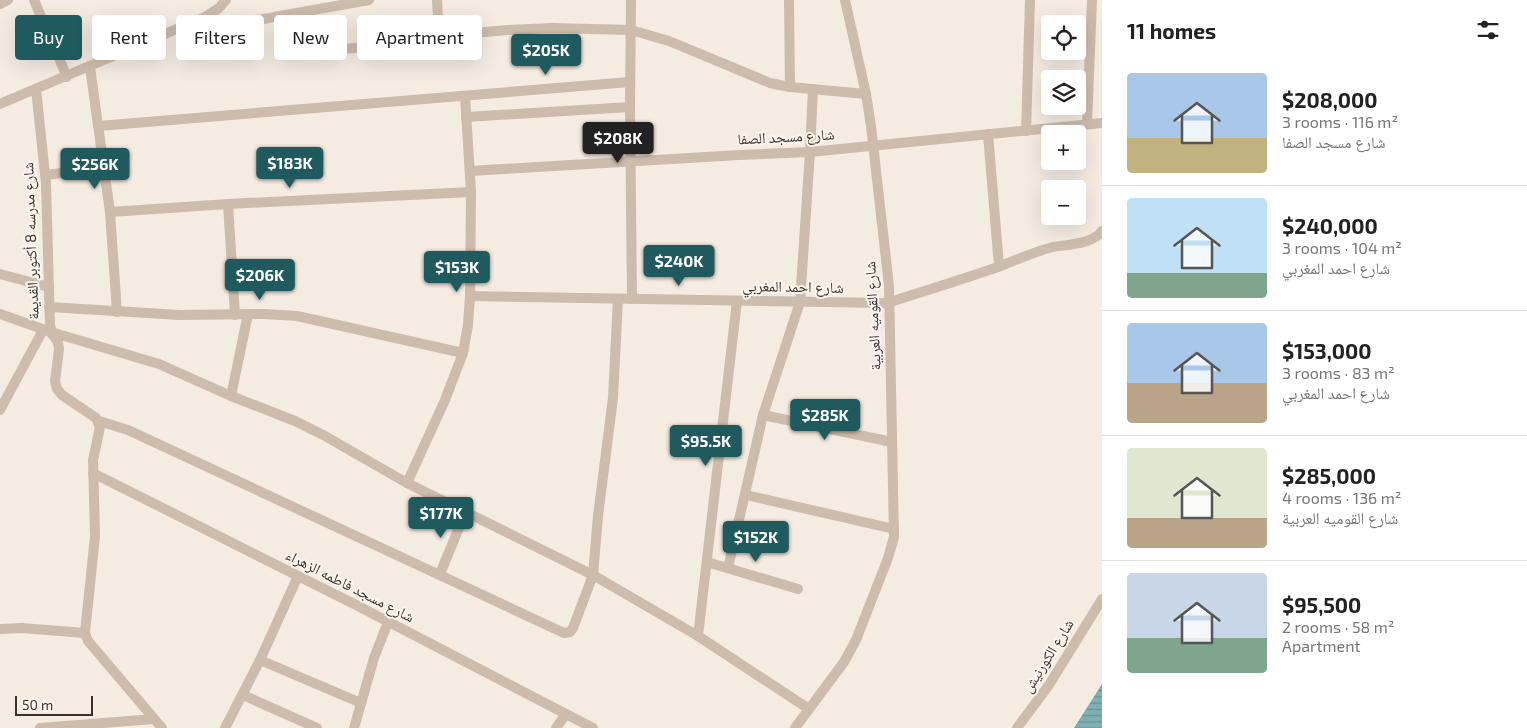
<!DOCTYPE html>
<meta charset="utf-8">
<style>
body{margin:0;font-family:"Exo 2","Noto Naskh Arabic",sans-serif;background:#f2f2f2;color:#222;height:100vh;display:flex;flex-direction:column;font-size:19px;white-space:nowrap}
*{box-sizing:border-box;margin:0}
p{font-size:16px;color:#767676}
.icon{flex:none;width:28px;height:28px;fill:none;stroke:currentColor;stroke-width:2;stroke-linecap:round;stroke-linejoin:round}
.map{position:relative;flex:1;overflow:hidden}
.panel{display:flex;flex-direction:column;background:#fff;width:425px}
.panel>*{flex:none}
.banner{position:absolute;left:15px;top:15px;width:475px;height:45px;display:flex;gap:10px}
.buttons{position:absolute;left:1041px;top:15px;display:grid;gap:10px}
.buttons a{display:grid;place-items:center;width:45px;height:45px;border-radius:5px;background:#fff;box-shadow:0 5px 20px #0002;font-size:25px}
.scale{position:absolute;left:15px;bottom:12px;width:78px;box-sizing:border-box;padding-left:5px;border:2px solid #3b302b;border-top:0;font-size:14px;line-height:18px;white-space:nowrap;color:#3b302b;-webkit-text-stroke:4px #fbf5ee;paint-order:stroke}
.price{position:absolute;translate:-50% -42px;padding:0 11px;border-radius:5px;background:#1f5a5e;color:#fff;font-size:16px;line-height:32px;filter:drop-shadow(0 1px 2px #0008)}
.price::after{content:'';position:absolute;left:50%;top:30px;width:15px;height:11px;margin-left:-8px;background:inherit;clip-path:polygon(0 0,100% 0,50% 100%)}
.price.on{background:#222;color:#fff}
ul{padding:0;list-style:none}
li{display:flex;align-items:center;gap:15px;height:125px;padding:0 25px}
li+li{border-top:1px solid #e0e0e0}
li span{display:grid;place-items:center;flex:none;width:140px;height:100px;border-radius:5px;color:#555}
li>.icon{margin-inline-start:auto}
span .icon{width:60px;height:60px;fill:#fffc;stroke-width:1}
li b{font-size:21px}
h2{display:flex;justify-content:space-between;align-items:center;height:60px;padding:0 25px;font-size:21px}
.pill{padding:0 18px;border-radius:5px;background:#fff;box-shadow:0 5px 20px #0002;font-size:18px;line-height:45px}
.pill.on{background:#1f5a5e;color:#fff}
main{display:flex;flex:1;min-height:0}
.map>svg:first-child{display:block}
.water{fill:url(#water-rules)}
.lines{fill:none;stroke-linecap:round;stroke-linejoin:round}
.minor{stroke:#cdbbac;stroke-width:10}
.labels{text-anchor:middle;stroke-width:4;stroke-linejoin:round;paint-order:stroke}
.street-label{font-size:15px;fill:#3b302b;stroke:#fbf5ee}
</style>
<main>
<div class="map">
<svg width="1102" height="728" viewBox="0 0 1102 728">
<defs>
<pattern id="water-rules" width="6" height="5" patternUnits="userSpaceOnUse" patternTransform="scale(1.25)"><rect width="6" height="5" fill="#7fb0b2"/><path d="M0 2.5h6" fill="none" stroke="#699091"/></pattern>
</defs>
<rect width="100%" height="100%" fill="#f4ebe1"/>
<!-- water -->
<path class="water" d="M 1102,684 L 1102,728 L 1074,728 Z"/>
<g class="lines">
<!-- minor -->
<g class="minor">
<path d="M 34,0 L 67,77"/>
<path d="M 437,0 L 439,36"/>
<path d="M 631,0 L 630,107 L 632,299"/>
<path d="M 789,0 L 790,87"/>
<path d="M 0,4 L 8,0"/>
<path d="M 192,24 L 204,26 L 235,24 L 369,0"/>
<path d="M 285,53 L 368,47 L 439,36 L 508,30 L 552,28 L 631,30 L 669,41 L 770,83 L 790,87 L 866,94"/>
<path d="M 90,67 L 110,212 L 117,312"/>
<path d="M 36,89 L 46,184 L 50,325 L 52,334 L 58,342 L 59,349 L 55,381 L 57,389 L 62,395 L 96,418 L 100,427 L 93,460 L 95,536 L 85,633 L 88,641 L 162,728"/>
<path d="M 0,104 L 205,17 L 219,8 L 226,0"/>
<path d="M 466,117 L 630,107"/>
<path d="M 1087,124 L 1092,0"/>
<path d="M 98,126 L 630,82"/>
<path d="M 1026,131 L 1030,0"/>
<path d="M 988,134 L 999,266"/>
<path d="M 470,171 L 739,155 L 810,152 L 1102,123"/>
<path d="M 45,175 L 104,168"/>
<path d="M 228,204 L 235,315"/>
<path d="M 110,212 L 228,204 L 471,192"/>
<path d="M 0,274 L 49,287"/>
<path d="M 470,296 L 882,303 L 890,302 C 925,291 960,280 995,268 C 1014,261 1033,252 1053,247 C 1069,244 1091,245 1102,231"/>
<path d="M 49,307 L 180,315 L 264,314 L 297,316 L 463,353"/>
<path d="M 0,314 L 51,332 L 159,364 L 231,396 L 295,421 L 325,436 L 407,483 L 593,575 L 698,636 L 809,709"/>
<path d="M 231,396 L 248,314"/>
<path d="M 0,410 L 43,330"/>
<path d="M 763,415 L 892,442"/>
<path d="M 99,421 L 128,430 L 564,633 L 570,632 L 573,628 L 593,575 L 598,516 L 613,398 L 618,299"/>
<path d="M 93,473 L 358,606 L 593,728"/>
<path d="M 407,483 L 445,400 L 463,353 L 468,325 L 470,296 L 471,192 L 465,96"/>
<path d="M 746,495 L 894,529"/>
<path d="M 707,562 L 798,589"/>
<path d="M 728,568 L 763,415 L 800,302 L 810,152 L 813,89"/>
<path d="M 440,574 L 465,513"/>
<path d="M 0,629 L 22,628 L 85,633"/>
<path d="M 698,636 L 737,301"/>
<path d="M 260,660 L 361,703"/>
<path d="M 243,695 L 317,728"/>
<path d="M 40,728 L 154,719"/>
<path d="M 225,728 L 260,660 L 298,576"/>
<path d="M 354,728 L 374,658 L 388,622"/>
<path d="M 556,728 L 566,714"/>
<path d="M 795,728 L 844,662 L 856,640 L 888,558 L 894,537 L 889,286 L 871,126 L 866,94 L 845,0"/>
<path d="M 1017,728 L 1049,685 L 1102,599"/>
</g>
</g>
<g class="labels">
<!-- street labels -->
<g class="street-label">
<text transform="translate(786 137) rotate(-3)" y="5">شارع مسجد الصفا</text>
<text transform="translate(31 241) rotate(-92)" y="5">شارع مدرسه 8 أكتوبر القديمة</text>
<text transform="translate(793 287) rotate(1)" y="5">شارع احمد المغربي</text>
<text transform="translate(873 316) rotate(-93)" y="5">شارع القوميه العربية</text>
<text transform="translate(350 586) rotate(27)" y="5">شارع مسجد فاطمه الزهراء</text>
<text transform="translate(1048 656) rotate(-58)" y="5">شارع الكورنيش</text>
</g>
</g>
</svg>
<div class="buttons">
<a><svg class="icon" aria-label="locate" viewBox="0 0 24 24"><circle cx="12" cy="12" r="6"/><path d="M12 2v4M12 18v4M2 12h4M18 12h4"/></svg></a>
<a><svg class="icon" aria-label="layers" viewBox="0 0 24 24"><path d="M12 4l9 5-9 5-9-5zM3 14l9 5 9-5"/></svg></a>
<a>+</a>
<a>−</a>
</div>
<div class="scale">50 m</div>
<b class="price" style="left:546px;top:76px">$205K</b>
<b class="price on" style="left:618px;top:164px">$208K</b>
<b class="price" style="left:290px;top:189px">$183K</b>
<b class="price" style="left:95px;top:190px">$256K</b>
<b class="price" style="left:679px;top:287px">$240K</b>
<b class="price" style="left:457px;top:293px">$153K</b>
<b class="price" style="left:260px;top:301px">$206K</b>
<b class="price" style="left:825px;top:441px">$285K</b>
<b class="price" style="left:706px;top:467px">$95.5K</b>
<b class="price" style="left:441px;top:539px">$177K</b>
<b class="price" style="left:756px;top:563px">$152K</b>
<div class="banner">
<a class="pill on">Buy</a>
<a class="pill">Rent</a>
<a class="pill">Filters</a>
<a class="pill">New</a>
<a class="pill">Apartment</a>
</div>
</div>
<section class="panel">
<h2>11 homes<svg class="icon" aria-label="filters" viewBox="0 0 24 24"><path d="M4 7h16M4 17h16"/><circle cx="9" cy="7" r="2"/><circle cx="15" cy="17" r="2"/></svg></h2>
<ul>
<li><span style="background:linear-gradient(#a9c7e8 65%,#c2b280 0)"><svg class="icon" aria-label="home" viewBox="0 0 24 24"><path d="M3 11l9-7 9 7M6 9v11h12V9"/></svg></span><div><b>$208,000</b><p>3 rooms · 116 m²</p><p>شارع مسجد الصفا</p></div></li>
<li><span style="background:linear-gradient(#bfe0f5 75%,#7fa58c 0)"><svg class="icon" aria-label="home" viewBox="0 0 24 24"><path d="M3 11l9-7 9 7M6 9v11h12V9"/></svg></span><div><b>$240,000</b><p>3 rooms · 104 m²</p><p>شارع احمد المغربي</p></div></li>
<li><span style="background:linear-gradient(#a9c7e8 60%,#b9a48a 0)"><svg class="icon" aria-label="home" viewBox="0 0 24 24"><path d="M3 11l9-7 9 7M6 9v11h12V9"/></svg></span><div><b>$153,000</b><p>3 rooms · 83 m²</p><p>شارع احمد المغربي</p></div></li>
<li><span style="background:linear-gradient(#dfe7d0 70%,#b9a48a 0)"><svg class="icon" aria-label="home" viewBox="0 0 24 24"><path d="M3 11l9-7 9 7M6 9v11h12V9"/></svg></span><div><b>$285,000</b><p>4 rooms · 136 m²</p><p>شارع القوميه العربية</p></div></li>
<li><span style="background:linear-gradient(#c9d6e8 65%,#7fa58c 0)"><svg class="icon" aria-label="home" viewBox="0 0 24 24"><path d="M3 11l9-7 9 7M6 9v11h12V9"/></svg></span><div><b>$95,500</b><p>2 rooms · 58 m²</p><p>Apartment</p></div></li>
</ul>
</section>
</main>
